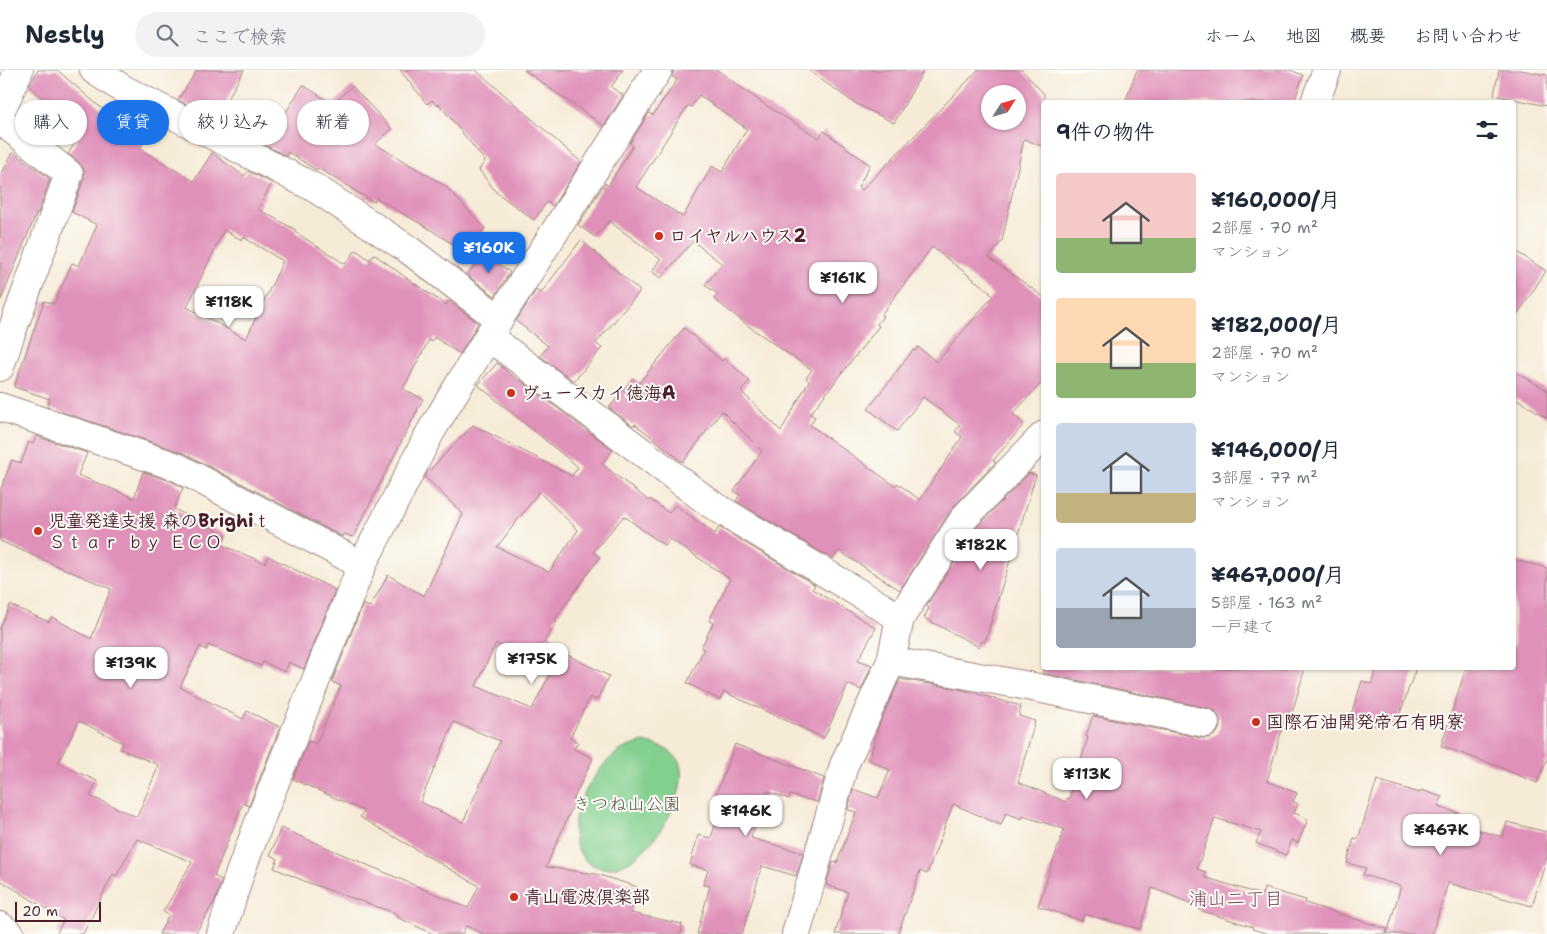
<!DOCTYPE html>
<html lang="ja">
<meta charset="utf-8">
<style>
body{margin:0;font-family:"Shantell Sans","Klee One",sans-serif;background:#f2f2f3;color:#1f2937;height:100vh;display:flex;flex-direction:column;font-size:19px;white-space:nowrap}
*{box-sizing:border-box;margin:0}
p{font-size:16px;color:#747a83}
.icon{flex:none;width:28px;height:28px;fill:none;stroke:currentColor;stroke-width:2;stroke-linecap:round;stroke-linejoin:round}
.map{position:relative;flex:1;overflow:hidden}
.drawer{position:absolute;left:1041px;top:30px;width:475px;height:570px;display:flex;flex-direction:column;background:#fff;border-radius:5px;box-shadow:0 1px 4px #0004}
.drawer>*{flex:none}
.top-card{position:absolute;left:15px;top:30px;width:475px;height:45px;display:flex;gap:10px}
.needle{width:32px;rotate:53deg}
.buttons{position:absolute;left:981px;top:15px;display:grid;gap:10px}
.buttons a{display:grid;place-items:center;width:45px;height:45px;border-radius:50%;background:#fff;box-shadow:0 1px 4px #0004;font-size:25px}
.scale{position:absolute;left:15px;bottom:12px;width:86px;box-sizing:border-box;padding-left:5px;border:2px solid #4a1f2b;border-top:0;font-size:14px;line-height:18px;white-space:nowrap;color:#4a1f2b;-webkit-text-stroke:4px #fdfcf7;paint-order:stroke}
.price{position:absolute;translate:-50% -42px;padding:0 11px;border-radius:10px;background:#fff;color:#222;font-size:16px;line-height:32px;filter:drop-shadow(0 1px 2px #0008)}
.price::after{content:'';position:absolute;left:50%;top:30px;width:15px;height:11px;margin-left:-8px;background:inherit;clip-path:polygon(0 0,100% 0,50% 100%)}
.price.on{background:#1a73e8;color:#fff}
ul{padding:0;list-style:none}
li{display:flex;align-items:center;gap:15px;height:125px;padding:0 15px}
li span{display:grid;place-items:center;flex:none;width:140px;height:100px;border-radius:5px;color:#555}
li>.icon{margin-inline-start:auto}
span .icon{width:60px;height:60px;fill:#fffc;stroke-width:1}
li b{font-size:21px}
h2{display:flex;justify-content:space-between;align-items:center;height:60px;padding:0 15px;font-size:21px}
.chip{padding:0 18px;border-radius:22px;background:#fff;box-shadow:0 1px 4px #0004;font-size:18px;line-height:45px}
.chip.on{background:#1a73e8;color:#fff}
header{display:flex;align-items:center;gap:30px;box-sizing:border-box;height:70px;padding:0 25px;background:#fff;border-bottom:1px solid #e0e1e3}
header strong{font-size:24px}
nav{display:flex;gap:28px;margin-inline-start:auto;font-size:18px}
.search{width:350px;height:45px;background:#f2f2f3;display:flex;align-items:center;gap:12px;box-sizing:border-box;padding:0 18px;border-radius:28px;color:#747a83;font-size:19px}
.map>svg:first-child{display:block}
.green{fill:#82cf8e;stroke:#66775c}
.building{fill:#e091b9;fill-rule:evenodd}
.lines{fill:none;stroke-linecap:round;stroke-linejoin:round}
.minor-casing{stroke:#a08581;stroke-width:30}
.minor{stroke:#fff;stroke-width:28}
.poi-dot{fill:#c8321e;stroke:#fdfcf7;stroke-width:2}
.labels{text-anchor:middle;stroke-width:4;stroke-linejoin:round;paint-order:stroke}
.poi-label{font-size:18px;font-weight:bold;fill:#4a1f2b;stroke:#fdfcf7;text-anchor:start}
.park-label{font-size:18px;fill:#5b5449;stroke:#fdfcf7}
.neighbourhood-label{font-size:19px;fill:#7e475d;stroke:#fdfcf7}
</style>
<header>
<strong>Nestly</strong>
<div class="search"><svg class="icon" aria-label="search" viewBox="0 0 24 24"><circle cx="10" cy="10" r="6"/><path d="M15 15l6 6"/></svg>ここで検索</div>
<nav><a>ホーム</a><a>地図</a><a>概要</a><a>お問い合わせ</a></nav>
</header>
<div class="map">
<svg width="1547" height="864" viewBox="0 0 1547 864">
<rect width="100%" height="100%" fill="#fdfcf7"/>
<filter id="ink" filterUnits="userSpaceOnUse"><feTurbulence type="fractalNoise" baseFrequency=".02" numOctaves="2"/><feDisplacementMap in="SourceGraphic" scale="10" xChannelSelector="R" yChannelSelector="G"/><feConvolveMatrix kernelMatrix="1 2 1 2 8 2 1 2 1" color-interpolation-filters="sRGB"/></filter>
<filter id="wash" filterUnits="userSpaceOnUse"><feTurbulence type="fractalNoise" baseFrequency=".0096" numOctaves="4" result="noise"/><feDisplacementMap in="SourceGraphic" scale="20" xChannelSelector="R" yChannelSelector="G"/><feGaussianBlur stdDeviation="1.12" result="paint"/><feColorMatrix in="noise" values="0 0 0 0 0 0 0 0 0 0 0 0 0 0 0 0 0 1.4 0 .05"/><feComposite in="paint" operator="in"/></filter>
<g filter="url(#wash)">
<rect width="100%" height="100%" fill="#f6ebd7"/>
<!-- green -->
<path class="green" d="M 644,672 C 656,675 669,678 677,688 C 699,718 635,825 587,792 C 584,790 582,786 580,783 C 561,754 590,705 613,686 C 622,678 633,675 644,672 Z"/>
<g id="blocks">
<!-- building -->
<g class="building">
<path d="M 38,0 L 57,0 L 115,50 L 122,38 L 153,54 L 140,79 L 194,111 L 212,83 L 244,106 L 248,101 L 272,113 L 258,139 L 296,160 L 295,162 L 345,194 L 356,180 L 370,190 L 374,184 L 412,212 L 446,235 L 449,231 L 478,253 L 460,284 L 434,267 L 432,272 L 429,270 L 403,319 L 423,329 L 353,467 L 344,464 L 343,467 L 184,383 L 47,337 L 50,329 L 14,317 L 44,231 L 54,234 L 72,193 L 79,196 L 97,155 L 72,142 L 84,109 L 84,100 L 79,92 L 68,84 L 83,61 L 29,16 ZM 224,160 L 242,170 L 243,167 L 283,191 L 246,269 L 187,237 Z"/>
<path d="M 197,0 L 244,0 L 216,49 L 178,30 Z"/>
<path d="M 400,0 L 476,0 L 581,92 L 553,136 L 547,132 L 534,150 L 496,122 L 479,100 L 485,91 L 439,34 L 437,36 L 432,30 L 427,34 Z"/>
<path d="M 524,0 L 623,0 L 611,17 L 623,25 L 604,56 Z"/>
<path d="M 674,0 L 717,0 L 767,36 L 819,68 L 824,61 L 870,95 L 858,117 L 862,120 L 978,0 L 1022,0 L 1044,24 L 1044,77 L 1024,69 L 1002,171 L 989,188 L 1044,227 L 1044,310 L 1013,344 L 1024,354 L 993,391 L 996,392 L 952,438 L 900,520 L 839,481 L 833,489 L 736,431 L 740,425 L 734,421 L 762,381 L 722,341 L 683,392 L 635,354 L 633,356 L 609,338 L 633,308 L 639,313 L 684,258 L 722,291 L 724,288 L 750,311 L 741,321 L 781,361 L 809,311 L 806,308 L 812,300 L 751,258 L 714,229 L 718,224 L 705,215 L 722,194 L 693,171 L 661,208 L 652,202 L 660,189 L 609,151 L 595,167 L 578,155 L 605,113 L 608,116 L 633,76 L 630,73 L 649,43 L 653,45 L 677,10 L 672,6 ZM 990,24 L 1018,24 L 1018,51 L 990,51 ZM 699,25 L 747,59 L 722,102 L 712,96 L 683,147 L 636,117 L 688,35 L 691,37 ZM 932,177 L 990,222 L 989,223 L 993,226 L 937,292 L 918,277 L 915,281 L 913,280 L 868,339 L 897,361 L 923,327 L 960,355 L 955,362 L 962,367 L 920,430 L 897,413 L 895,416 L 810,355 L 815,347 L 810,344 L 879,256 L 877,254 L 883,246 L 881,245 Z"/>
<path d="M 808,0 L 924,0 L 894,53 L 853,32 Z"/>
<path d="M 1137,0 L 1290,0 L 1303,5 L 1294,32 L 1125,32 Z"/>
<path d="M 1499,0 L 1521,0 L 1547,5 L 1547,36 L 1494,25 Z"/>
<path d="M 303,15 L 333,34 L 352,16 L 392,59 L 375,74 L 444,115 L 485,158 L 468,184 L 428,158 L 376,128 L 374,132 L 318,98 L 316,100 L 288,82 L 286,86 L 265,75 Z"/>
<path d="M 13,82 L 50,109 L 38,143 L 37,142 L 1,230 L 0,107 Z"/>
<path d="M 581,170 L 640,221 L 596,273 L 602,278 L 574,311 L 540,286 L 548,276 L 516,251 L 536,220 L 541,223 Z"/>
<path d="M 1514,180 L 1546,201 L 1514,250 Z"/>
<path d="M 483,183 L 510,202 L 495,226 L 467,205 Z"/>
<path d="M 497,293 L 519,311 L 520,310 L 613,380 L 602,394 L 649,431 L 650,429 L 669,443 L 675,435 L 715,464 L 719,457 L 815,515 L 812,519 L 876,558 L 858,590 L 872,595 L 861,620 L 848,614 L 824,668 L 724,622 L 720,630 L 687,613 L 704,579 L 701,578 L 713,553 L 709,551 L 730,509 L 670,469 L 665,476 L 624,446 L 593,482 L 600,487 L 554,550 L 557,552 L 544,573 L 609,606 L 597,630 L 590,627 L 570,668 L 578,672 L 574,679 L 593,688 L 572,732 L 574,733 L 546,797 L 596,804 L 638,817 L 631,843 L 682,854 L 681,864 L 484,864 L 466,856 L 462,864 L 433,864 L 397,847 L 398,844 L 309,813 L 274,798 L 278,789 L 270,785 L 281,758 L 468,838 L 479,816 L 360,747 L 364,741 L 293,709 L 308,671 L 316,674 L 341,616 L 332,612 L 363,534 L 370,537 L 388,505 L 424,526 L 463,444 L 425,407 L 427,403 L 473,355 L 572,406 L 578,397 L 478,315 ZM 539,422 L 578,460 L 549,502 L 497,477 ZM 496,573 L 551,602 L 532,639 L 476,616 ZM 454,652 L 500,671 L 463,752 L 420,732 Z"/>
<path d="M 1514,301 L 1547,320 L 1547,348 L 1514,327 Z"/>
<path d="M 36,366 L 87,383 L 78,405 L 134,428 L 143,402 L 171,411 L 183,418 L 174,439 L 226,465 L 222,475 L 265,493 L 268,486 L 335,520 L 304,599 L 289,592 L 285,602 L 263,592 L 261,596 L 208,575 L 206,580 L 200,576 L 180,617 L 243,649 L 247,641 L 280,657 L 249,736 L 243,733 L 214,806 L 222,810 L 216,829 L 195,864 L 159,864 L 169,845 L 163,842 L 192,792 L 137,769 L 116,806 L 113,804 L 83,864 L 56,864 L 64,850 L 0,810 L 0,557 L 10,535 L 49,552 L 52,547 L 91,569 L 111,519 L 0,471 L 0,421 L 12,390 L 21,393 L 29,372 L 33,374 ZM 79,651 L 123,673 L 120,679 L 159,695 L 137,747 L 90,726 L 97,711 L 58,693 Z"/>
<path d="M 1029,403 L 1036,405 L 985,572 L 982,571 L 979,577 L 924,548 L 929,538 L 926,536 L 977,457 Z"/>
<path d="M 1514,490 L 1547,498 L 1547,690 L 1537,713 L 1497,696 L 1441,676 L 1466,598 L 1514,598 Z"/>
<path d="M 1043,598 L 1305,598 L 1292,643 L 1287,642 L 1267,711 L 1297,723 L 1293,732 L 1298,734 L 1294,743 L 1308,749 L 1298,773 L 1292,770 L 1286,785 L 1256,773 L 1261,762 L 1215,748 L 1197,799 L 1206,802 L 1204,807 L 1262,825 L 1264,818 L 1306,830 L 1305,833 L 1387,859 L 1386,864 L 1269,864 L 1252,859 L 1253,857 L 1199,840 L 1200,837 L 1152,818 L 1140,859 L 1084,844 L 1082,851 L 1038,836 L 1064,759 L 1023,746 L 1022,749 L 1006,743 L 1001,755 L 953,734 L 927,804 L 920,801 L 898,864 L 835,864 L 848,822 L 826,815 L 833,792 L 837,793 L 856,742 L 848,740 L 853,719 L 878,728 L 890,700 L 869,690 L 879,655 L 900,609 L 959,619 L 1021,636 L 1019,646 L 1035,651 L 1018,712 L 1066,732 L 1067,728 L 1069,729 L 1088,667 L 1086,666 L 1093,646 L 1202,668 L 1210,668 L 1217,663 L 1220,657 L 1220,648 L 1215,641 L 1208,638 L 1043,603 Z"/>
<path d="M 1377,598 L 1416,598 L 1397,652 L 1380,646 L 1376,656 L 1350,648 L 1362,611 L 1371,614 Z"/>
<path d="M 735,674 L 824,708 L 817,732 L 790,725 L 789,729 L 767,721 L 751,768 L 803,783 L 796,806 L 762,796 L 742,864 L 697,864 L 710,816 L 703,815 L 708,800 L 690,795 L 698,765 L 711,768 L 723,729 L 716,724 Z"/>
<path d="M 1377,710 L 1420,723 L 1421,720 L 1442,727 L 1438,737 L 1462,744 L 1459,755 L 1503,767 L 1507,752 L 1547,762 L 1547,787 L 1532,836 L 1448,813 L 1432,864 L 1387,864 L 1401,816 L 1363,805 L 1366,798 L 1347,793 L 1354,768 L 1358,769 Z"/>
</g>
</g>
</g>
<g filter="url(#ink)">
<use href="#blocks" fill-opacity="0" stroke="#a08581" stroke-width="1"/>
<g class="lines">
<defs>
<g id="minor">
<path d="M 94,0 L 123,19 L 315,118 L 409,180 L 499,249"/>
<path d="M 1315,32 L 1327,0"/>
<path d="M 0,43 L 19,0"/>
<path d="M 0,50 L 69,104 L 9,269 L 0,297"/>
<path d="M 489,267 L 711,434 L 900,548"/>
<path d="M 0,337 L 177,397 L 362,495"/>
<path d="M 891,591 L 1023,615 L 1205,653"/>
<path d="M 0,856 L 10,864"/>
<path d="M 221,864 L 240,803 L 265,737 L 362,495 L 431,361 L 499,249 L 658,0"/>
<path d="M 796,864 L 844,695 L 891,591 L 900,548 L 965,447 L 1044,365"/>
</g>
</defs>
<!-- minor casing -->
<use href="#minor" class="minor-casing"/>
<!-- minor -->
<use href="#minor" class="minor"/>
</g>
</g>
<!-- markers -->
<g class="poi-dot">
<circle cx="659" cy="166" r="5"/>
<circle cx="511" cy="323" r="5"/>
<circle cx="38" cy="461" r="5"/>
<circle cx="1256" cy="652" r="5"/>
<circle cx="514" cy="827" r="5"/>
</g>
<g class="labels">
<!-- poi labels -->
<g class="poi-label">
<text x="669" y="172">ロイヤルハウス2</text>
<text x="521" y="329">ヴュースカイ徳海A</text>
<text x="48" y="457">児童発達支援 森のBrighiｔ<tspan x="48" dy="21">Ｓｔａｒ ｂｙ ＥＣＯ</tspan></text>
<text x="1266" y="658">国際石油開発帝石有明寮</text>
<text x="524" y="833">青山電波倶楽部</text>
</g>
<!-- park labels -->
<g class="park-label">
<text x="627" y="740">きつね山公園</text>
</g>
<!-- neighbourhood labels -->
<g class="neighbourhood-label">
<text x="1236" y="835">浦山二丁目</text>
</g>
</g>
</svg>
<div class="buttons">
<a><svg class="needle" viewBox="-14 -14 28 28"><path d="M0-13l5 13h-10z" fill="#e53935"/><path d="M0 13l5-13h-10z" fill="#747a83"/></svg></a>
</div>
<div class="scale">20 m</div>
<b class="price on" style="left:489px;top:204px">¥160K</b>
<b class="price" style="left:843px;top:234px">¥161K</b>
<b class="price" style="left:229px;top:258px">¥118K</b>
<b class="price" style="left:981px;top:501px">¥182K</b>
<b class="price" style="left:532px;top:615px">¥175K</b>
<b class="price" style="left:131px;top:619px">¥139K</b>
<b class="price" style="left:1087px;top:730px">¥113K</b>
<b class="price" style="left:746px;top:767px">¥146K</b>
<b class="price" style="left:1441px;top:786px">¥467K</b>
<div class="top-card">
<a class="chip">購入</a>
<a class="chip on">賃貸</a>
<a class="chip">絞り込み</a>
<a class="chip">新着</a>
</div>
<section class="drawer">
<h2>9件の物件<svg class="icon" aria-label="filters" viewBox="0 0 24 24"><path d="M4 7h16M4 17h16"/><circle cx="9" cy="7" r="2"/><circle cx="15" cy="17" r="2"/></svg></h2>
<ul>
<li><span style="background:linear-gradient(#f6c9c9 65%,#8fb573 0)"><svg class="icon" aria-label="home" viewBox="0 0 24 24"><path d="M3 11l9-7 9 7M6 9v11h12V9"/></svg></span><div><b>¥160,000/月</b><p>2部屋 · 70 m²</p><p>マンション</p></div></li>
<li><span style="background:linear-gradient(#ffd9b3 65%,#8fb573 0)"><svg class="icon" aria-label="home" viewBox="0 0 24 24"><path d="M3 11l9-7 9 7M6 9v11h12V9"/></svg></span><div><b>¥182,000/月</b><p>2部屋 · 70 m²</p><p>マンション</p></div></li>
<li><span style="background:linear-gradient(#c9d6e8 70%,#c2b280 0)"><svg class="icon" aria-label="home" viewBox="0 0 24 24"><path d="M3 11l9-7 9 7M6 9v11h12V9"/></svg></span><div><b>¥146,000/月</b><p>3部屋 · 77 m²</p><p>マンション</p></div></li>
<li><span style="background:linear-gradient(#c9d6e8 60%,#9aa5b1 0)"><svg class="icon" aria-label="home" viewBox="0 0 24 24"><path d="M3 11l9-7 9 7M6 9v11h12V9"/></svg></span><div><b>¥467,000/月</b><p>5部屋 · 163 m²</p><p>一戸建て</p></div></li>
</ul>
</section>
</div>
